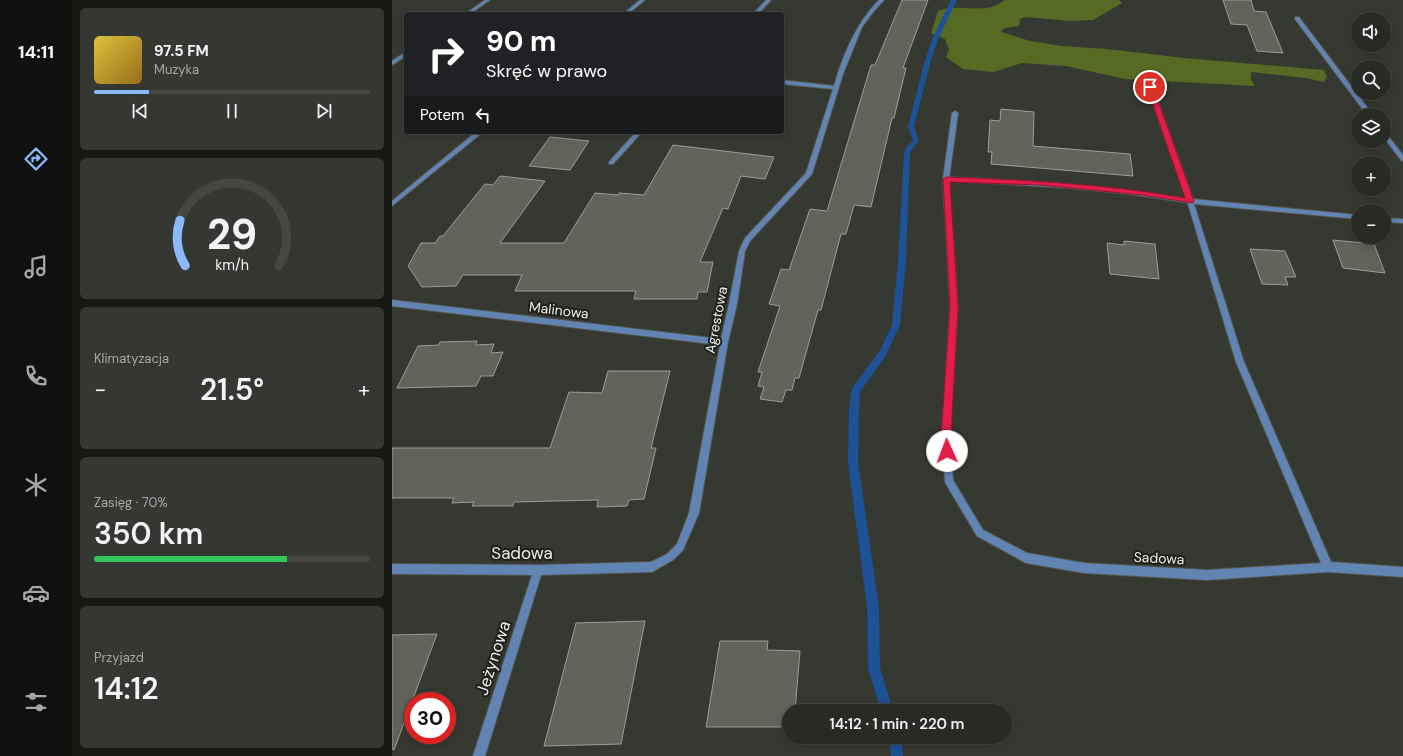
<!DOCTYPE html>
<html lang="pl">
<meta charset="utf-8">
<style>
:root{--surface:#282b25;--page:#343732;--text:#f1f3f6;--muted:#a5a7a7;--line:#444742;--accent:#8abafc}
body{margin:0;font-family:"DM Sans",sans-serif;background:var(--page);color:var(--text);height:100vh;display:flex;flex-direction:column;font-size:15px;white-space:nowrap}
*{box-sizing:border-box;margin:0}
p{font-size:13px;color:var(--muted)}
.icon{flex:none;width:22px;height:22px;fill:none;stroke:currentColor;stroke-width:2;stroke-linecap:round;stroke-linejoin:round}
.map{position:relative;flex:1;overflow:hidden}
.sheet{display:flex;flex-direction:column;gap:8px;padding:8px;background:#161814;width:320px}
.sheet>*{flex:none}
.hud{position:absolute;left:12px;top:12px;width:380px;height:122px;border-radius:4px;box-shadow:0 2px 10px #0003,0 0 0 1px var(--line);background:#202124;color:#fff;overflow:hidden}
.tools{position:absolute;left:959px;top:12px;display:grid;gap:8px}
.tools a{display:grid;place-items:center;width:40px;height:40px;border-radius:50%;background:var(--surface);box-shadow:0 2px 10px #0003,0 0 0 1px var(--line);font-size:20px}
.speed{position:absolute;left:12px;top:692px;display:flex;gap:8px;font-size:20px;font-weight:700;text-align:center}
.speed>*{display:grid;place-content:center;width:52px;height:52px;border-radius:50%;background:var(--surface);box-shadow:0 2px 10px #0003,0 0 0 1px var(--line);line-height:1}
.speed .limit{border:6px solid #d22;background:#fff;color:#111}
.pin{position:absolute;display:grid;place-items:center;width:34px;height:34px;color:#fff;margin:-17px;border:2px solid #fff;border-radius:50%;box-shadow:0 1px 4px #0007}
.me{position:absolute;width:44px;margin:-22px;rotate:358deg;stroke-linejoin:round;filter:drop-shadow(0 0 3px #0008)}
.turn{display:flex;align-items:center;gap:14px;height:84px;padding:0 16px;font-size:18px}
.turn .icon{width:52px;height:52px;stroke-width:2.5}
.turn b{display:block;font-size:28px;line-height:34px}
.then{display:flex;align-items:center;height:38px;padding:0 16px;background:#0003;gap:8px;font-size:15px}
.big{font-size:30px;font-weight:600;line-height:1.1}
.sheet .widget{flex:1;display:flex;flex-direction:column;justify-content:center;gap:6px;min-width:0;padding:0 14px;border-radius:6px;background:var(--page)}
.sheet .dial{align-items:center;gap:0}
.dial svg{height:104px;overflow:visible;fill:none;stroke:var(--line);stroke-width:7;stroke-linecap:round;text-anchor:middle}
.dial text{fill:var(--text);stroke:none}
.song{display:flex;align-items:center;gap:12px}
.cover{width:48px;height:48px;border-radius:6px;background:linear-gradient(135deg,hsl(50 70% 55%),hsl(40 70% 35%))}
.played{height:4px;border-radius:2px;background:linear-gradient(90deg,var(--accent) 20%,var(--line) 20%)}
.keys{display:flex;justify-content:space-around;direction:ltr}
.heat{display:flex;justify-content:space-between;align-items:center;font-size:22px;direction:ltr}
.charge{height:6px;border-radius:3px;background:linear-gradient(90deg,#34c759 70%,var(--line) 0)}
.trip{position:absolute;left:390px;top:704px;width:230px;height:40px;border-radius:20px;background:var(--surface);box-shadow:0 2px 10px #0003,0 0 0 1px var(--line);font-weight:600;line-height:40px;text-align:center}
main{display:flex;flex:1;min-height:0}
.tabs{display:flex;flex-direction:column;width:72px;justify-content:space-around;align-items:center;background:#10110f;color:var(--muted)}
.tabs .icon{width:28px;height:28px}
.tabs .active{color:var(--accent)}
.tabs b{font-size:18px;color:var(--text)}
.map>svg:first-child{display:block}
</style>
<main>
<nav class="tabs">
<b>14:11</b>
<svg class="icon active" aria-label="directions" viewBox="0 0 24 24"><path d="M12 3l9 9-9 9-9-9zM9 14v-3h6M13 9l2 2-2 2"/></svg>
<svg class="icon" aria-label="music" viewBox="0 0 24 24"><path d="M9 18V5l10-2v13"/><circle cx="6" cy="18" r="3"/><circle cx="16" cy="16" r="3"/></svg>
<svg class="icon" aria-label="phone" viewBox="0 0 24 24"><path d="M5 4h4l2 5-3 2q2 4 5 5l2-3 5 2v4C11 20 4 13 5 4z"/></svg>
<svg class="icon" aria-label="climate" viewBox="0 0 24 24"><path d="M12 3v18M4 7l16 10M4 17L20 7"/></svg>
<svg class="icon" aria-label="car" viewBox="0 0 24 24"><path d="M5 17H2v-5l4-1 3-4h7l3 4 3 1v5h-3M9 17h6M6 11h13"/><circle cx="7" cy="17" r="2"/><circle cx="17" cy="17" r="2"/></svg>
<svg class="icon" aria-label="filters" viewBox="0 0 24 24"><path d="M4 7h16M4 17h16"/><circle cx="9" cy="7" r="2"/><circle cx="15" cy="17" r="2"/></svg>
</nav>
<section class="sheet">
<div class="widget">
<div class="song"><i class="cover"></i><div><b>97.5 FM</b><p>Muzyka</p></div></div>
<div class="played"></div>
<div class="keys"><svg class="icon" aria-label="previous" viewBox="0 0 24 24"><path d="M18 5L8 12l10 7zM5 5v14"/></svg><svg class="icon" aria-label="pause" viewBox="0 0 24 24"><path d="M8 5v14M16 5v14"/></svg><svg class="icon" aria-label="next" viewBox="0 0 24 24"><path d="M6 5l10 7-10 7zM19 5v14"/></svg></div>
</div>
<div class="widget dial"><svg viewBox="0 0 100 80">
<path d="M14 69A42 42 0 1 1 86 69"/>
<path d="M14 69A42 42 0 0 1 10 34" stroke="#8abafc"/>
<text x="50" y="56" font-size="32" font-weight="700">29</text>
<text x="50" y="72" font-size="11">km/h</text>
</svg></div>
<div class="widget"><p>Klimatyzacja</p>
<div class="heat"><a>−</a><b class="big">21.5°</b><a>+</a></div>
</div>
<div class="widget"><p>Zasięg · 70%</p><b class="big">350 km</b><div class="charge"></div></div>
<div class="widget"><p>Przyjazd</p><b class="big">14:12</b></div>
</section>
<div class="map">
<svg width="1011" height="756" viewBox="0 0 1011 756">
<rect width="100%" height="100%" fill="#363931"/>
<path fill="#576a23" d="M613 0H727L730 3 701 20 678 21 633 17 628 19 627 26 612 28 609 32 638 41 669 46 715 49 792 58 932 70 935 77 932 82 914 78 859 72V80L863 86 733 79 674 66 630 63 601 72 571 69 554 57 557 49 553 39 539 33 546 11C550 10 554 8 558 8 580 6 593 14 613 0Z"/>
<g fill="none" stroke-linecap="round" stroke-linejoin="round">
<g fill="#1e5195" fill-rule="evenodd">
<path d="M559 0H565L547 37 539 60 522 127 527 140 520 149 518 154 514 261 508 325 493 357 468 392 467 410 466 462 487 607 488 668 501 711H489L476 668 475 607 456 462 457 410 460 388 487 352 500 325 506 261 512 154 514 148 521 140 516 127 533 60 541 37Z"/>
<path d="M497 737H509L511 756H499Z"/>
</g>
</g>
<g fill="#61645b" stroke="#9b9e95">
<path d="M510 0H536L511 68H514L502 118H500L479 207 462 205 454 234H449L429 310H426L407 378H403L400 390H394L390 402 368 399 372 387 366 386 370 372H366L388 306 377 304 389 269 397 270 418 209 435 211 479 65H483Z"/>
<path d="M831 0H859L862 11 874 12 891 53 865 51 855 25 839 24Z"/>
<path d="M609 109 642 112 641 146 738 154 741 176 599 164 600 152H596L598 120 608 121Z"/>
<path d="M158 137 197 141 178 170 137 166Z"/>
<path d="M281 145 382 157 373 179 349 176 336 209 331 208 308 262H321L315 292H306L305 299H242L244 291H123L130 275H71L64 286 30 287 16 266 29 243H43L48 236H51L93 184 101 185 108 176 153 181 108 243H172L203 193 226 195 227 193 252 195Z"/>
<path d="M941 240 982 244 993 273 951 268Z"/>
<path d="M732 241 763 244 767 279 718 274 715 243 732 245Z"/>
<path d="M858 249 893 251 904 277H893L896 285 870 284Z"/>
<path d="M85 341 84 345 102 344 99 353 111 352 101 376H89L84 386 5 388 26 346 47 345 48 342Z"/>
<path d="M216 371H278L259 448H264L252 499 237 500 235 506 205 507 206 500 122 502 121 506H80L82 502 60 503 62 498H0V448H158L177 392 210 393Z"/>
<path d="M253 621 229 744 152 746 184 623Z"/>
<path d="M45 634 2 750 0 749V635Z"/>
<path d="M328 641H376L375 650 408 651 403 711H397V727H314Z"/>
</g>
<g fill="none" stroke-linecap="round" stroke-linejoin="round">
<defs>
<path id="service" d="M554 177C636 180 717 186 798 199L801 201 798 203 737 194 676 188 552 180V178Z"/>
<g id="minor">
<path d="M93 0H98L78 14H73Z"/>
<path d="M374 0H379L366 14H361Z"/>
<path d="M487 0H492L482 11 470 27 451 74 420 174 358 241 353 251 345 304 336 342 307 513 291 550 281 560 260 572 149 575 93 756H81L140 575 0 574V564L146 565 259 562 275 554 285 544 297 513 328 345 0 306V300L329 339 337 304 347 251 353 238 414 173 441 89 390 84V80L442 86C451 55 464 23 487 0Z"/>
<path d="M903 17H907L981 115H975L903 19Z"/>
<path d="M14 52V56L0 65V61Z"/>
<path d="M758 85 761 87 801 199 966 215V219L802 204 852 362 939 562 1011 567V577L936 572 815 580 692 573 634 563 585 536 554 484 553 481 550 436 558 307 551 179 560 113 563 111 566 113 557 179 566 307 558 436 561 480 591 530 635 553 692 563 815 570 929 563 844 362 795 201 755 87Z"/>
<path d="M244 132H250L221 164H217V162Z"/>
<path d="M992 132 994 133 1011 155V161L1009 160 992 138Z"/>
<path d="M992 218 1011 219V223L992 222Z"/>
</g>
<g id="tertiary">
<path d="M248 0H253L236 14H231Z"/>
<path d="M84 132H91L0 206V201Z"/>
</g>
</defs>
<use href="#service" stroke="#53564e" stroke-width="2"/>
<use href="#minor" stroke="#53564e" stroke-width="2"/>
<use href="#tertiary" stroke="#53564e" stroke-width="2"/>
<use href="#service" fill="#6284b3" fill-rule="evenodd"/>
<use href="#minor" fill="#6284b3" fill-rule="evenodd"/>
<use href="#tertiary" fill="#6284b3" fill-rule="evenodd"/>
</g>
<path fill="#e11d48" stroke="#92132f" d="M758 85 761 87 802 201 801 203 750 195 648 185 558 182 566 307 559 436 560 451 559 454 555 455 552 454 549 436 558 307 551 179 554 177C635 180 714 184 793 198L755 87Z"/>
<g text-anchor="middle" stroke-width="4" stroke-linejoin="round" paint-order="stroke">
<g font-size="14" fill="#edeee9" stroke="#1e201c">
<text transform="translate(167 310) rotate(7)" y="5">Malinowa</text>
<text transform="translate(324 320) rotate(-79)" y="5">Agrestowa</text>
<text transform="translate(767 558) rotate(3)" y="5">Sadowa</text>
</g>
<g font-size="17" fill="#edeee9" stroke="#1e201c">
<text x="130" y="559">Sadowa</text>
<text transform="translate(101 658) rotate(-72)" y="6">Jeżynowa</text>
</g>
</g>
</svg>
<div class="tools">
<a><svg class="icon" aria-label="sound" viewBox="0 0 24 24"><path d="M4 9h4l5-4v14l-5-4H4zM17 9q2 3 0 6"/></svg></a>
<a><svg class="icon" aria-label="search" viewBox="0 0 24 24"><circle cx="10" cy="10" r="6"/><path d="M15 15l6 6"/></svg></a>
<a><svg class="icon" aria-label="layers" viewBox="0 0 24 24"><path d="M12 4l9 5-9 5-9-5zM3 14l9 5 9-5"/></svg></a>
<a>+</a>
<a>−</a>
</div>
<div class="speed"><div class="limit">30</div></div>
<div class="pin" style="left:758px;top:87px;background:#d93025"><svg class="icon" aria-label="arrive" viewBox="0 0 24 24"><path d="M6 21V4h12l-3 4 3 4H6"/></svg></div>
<svg class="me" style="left:555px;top:451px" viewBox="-20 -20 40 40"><circle r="19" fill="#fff"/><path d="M0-13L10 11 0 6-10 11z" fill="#e11d48"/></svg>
<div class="trip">14:12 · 1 min · 220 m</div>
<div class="hud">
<div class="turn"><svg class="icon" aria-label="right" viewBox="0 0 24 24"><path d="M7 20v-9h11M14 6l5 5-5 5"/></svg><div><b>90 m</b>Skręć w prawo</div></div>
<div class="then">Potem<svg class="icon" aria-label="left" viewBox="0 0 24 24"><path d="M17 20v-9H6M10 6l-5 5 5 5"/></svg></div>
</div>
</div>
</main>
